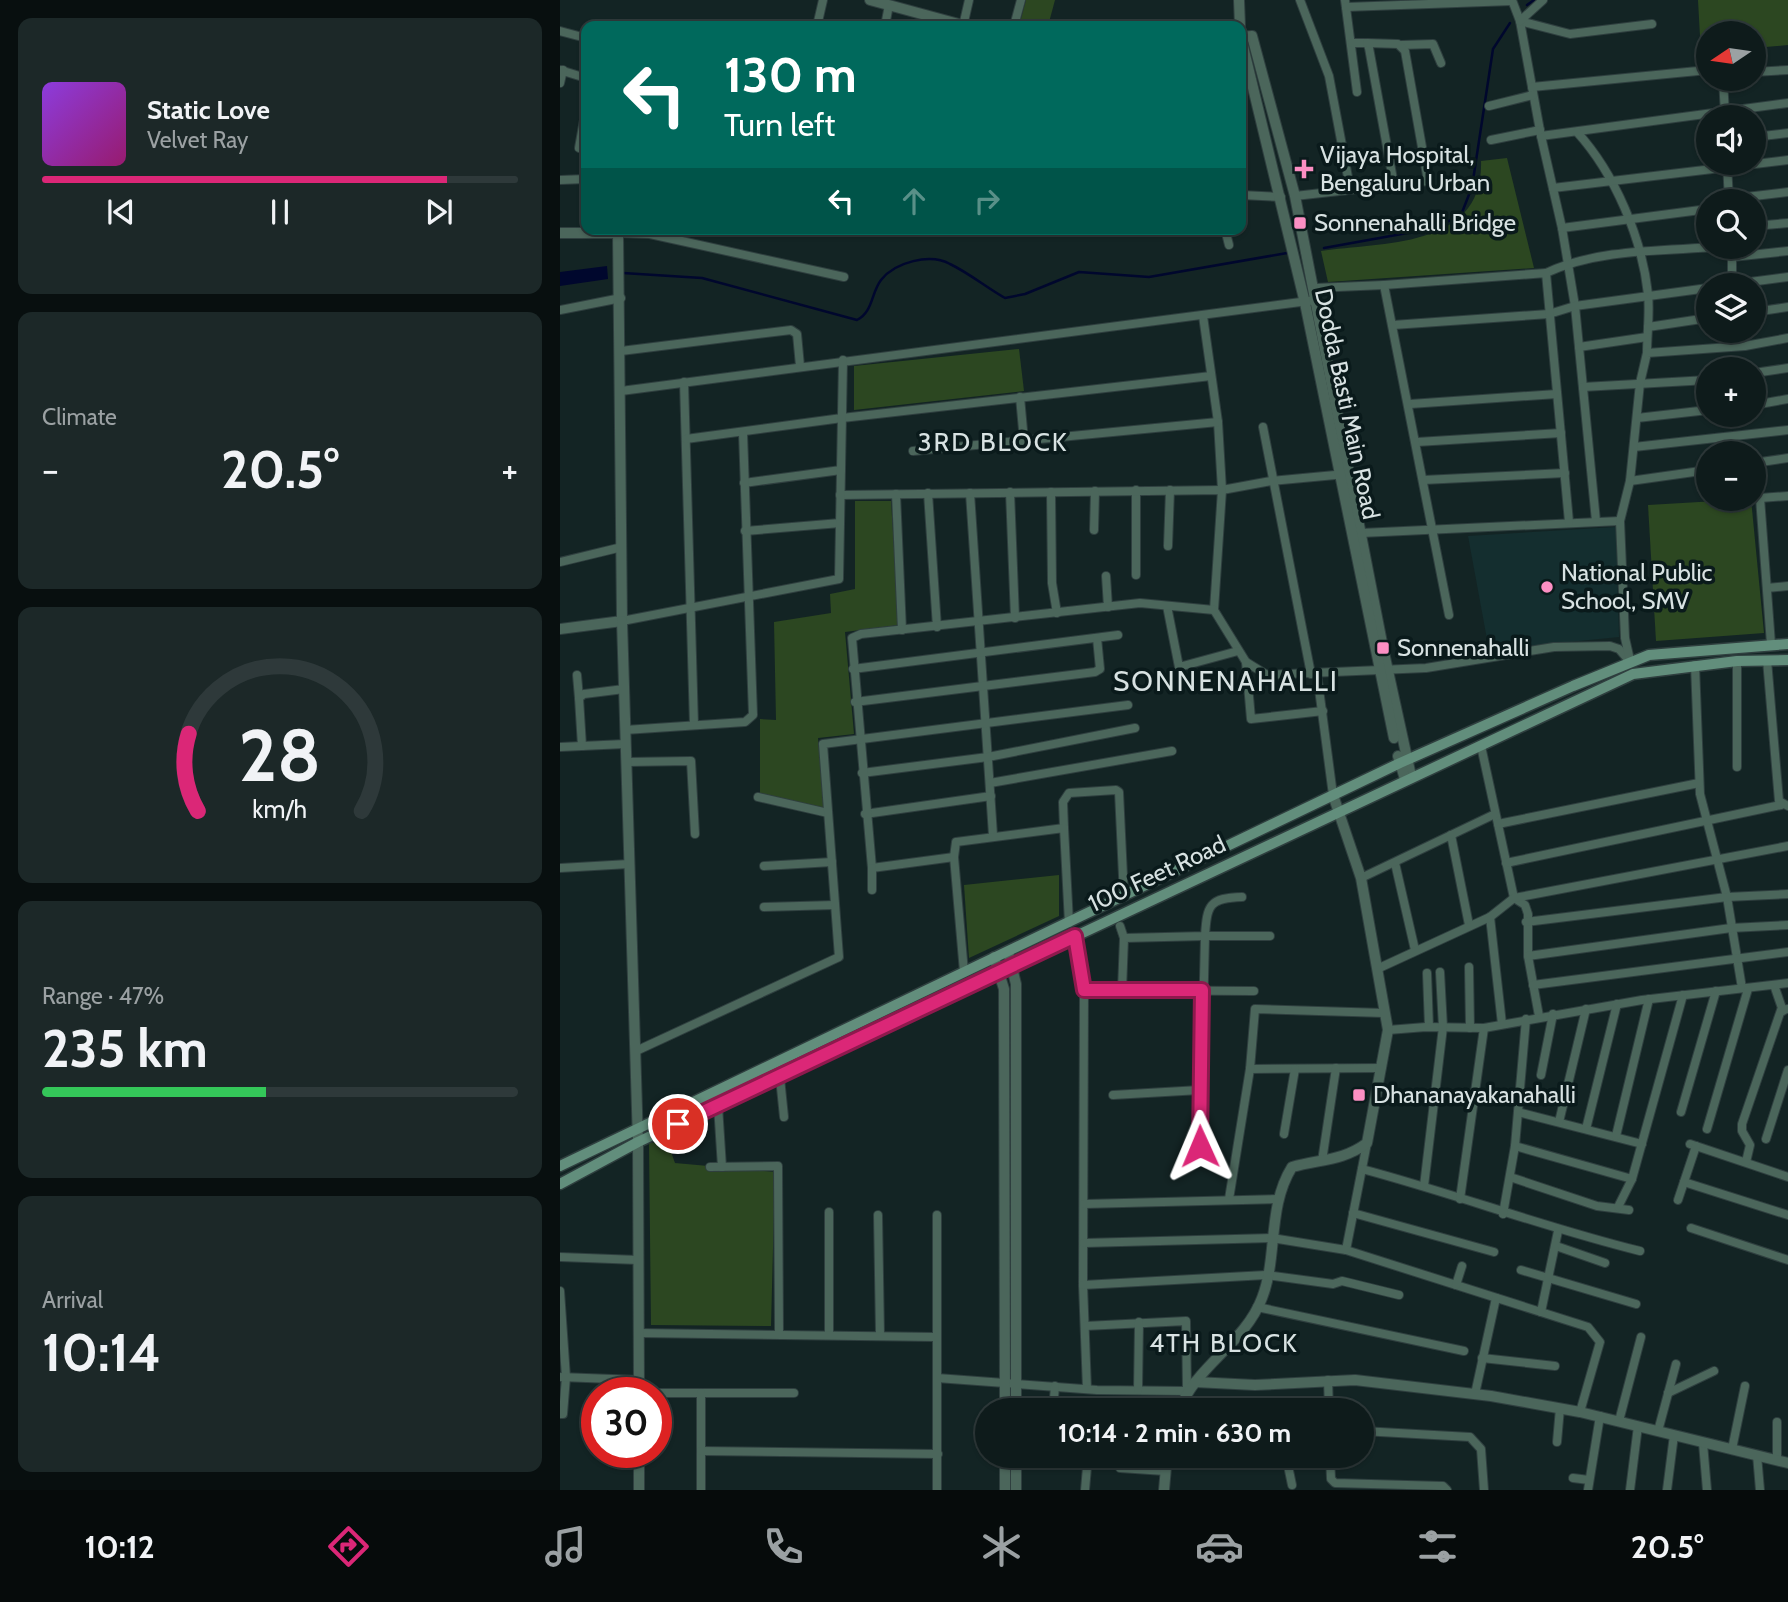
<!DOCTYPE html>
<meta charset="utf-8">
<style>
:root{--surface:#0e1b1b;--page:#1c2828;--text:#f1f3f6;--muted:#9ba1a3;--line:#2e393a;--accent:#db2777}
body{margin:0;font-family:Cabin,sans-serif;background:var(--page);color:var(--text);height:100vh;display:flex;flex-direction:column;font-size:26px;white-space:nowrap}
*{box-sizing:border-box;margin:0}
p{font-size:23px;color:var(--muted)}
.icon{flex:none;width:38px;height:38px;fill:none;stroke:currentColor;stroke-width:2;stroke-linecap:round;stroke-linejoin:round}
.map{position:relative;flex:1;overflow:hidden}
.drawer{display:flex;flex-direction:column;gap:18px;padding:18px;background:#080f0f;width:560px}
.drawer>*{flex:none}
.hud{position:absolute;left:21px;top:21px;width:665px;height:214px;border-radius:14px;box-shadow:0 2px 5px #0004,0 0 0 2px var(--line);background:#00695c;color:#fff;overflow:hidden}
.needle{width:46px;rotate:257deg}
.controls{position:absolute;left:1136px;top:21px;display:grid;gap:14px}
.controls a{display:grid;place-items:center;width:70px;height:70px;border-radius:50%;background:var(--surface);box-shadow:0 2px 5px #0004,0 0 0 2px var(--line);font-size:35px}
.speed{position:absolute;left:21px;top:1377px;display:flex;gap:14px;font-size:35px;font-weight:700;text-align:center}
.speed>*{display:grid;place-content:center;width:91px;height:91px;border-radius:50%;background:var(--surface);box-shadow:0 2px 5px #0004,0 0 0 2px var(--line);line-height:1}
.speed .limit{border:10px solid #d22;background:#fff;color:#111}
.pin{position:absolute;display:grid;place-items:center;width:60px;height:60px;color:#fff;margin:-30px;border:4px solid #fff;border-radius:50%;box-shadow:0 2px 7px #0007}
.me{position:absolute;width:77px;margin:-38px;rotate:359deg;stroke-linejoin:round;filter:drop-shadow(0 0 5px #0008)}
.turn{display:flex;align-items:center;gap:24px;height:147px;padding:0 28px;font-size:32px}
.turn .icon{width:91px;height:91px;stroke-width:2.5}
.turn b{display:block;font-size:49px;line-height:60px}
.lanes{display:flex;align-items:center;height:66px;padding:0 28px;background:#0003;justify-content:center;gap:35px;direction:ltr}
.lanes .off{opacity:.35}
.big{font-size:52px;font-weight:700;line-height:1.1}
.drawer .widget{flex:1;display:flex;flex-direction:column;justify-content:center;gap:10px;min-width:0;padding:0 24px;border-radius:14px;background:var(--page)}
.drawer .dial{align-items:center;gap:0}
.dial svg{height:182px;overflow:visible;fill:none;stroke:var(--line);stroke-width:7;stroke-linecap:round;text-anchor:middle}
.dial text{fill:var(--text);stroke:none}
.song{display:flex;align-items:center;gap:21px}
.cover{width:84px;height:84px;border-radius:10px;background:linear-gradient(135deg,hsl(270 70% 55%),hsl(320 70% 35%))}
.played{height:7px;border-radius:4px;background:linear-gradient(90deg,var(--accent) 85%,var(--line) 85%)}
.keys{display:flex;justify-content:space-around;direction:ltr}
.heat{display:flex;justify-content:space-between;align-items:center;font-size:38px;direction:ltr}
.charge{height:10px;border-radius:5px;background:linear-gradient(90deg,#34c759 47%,var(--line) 0)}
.trip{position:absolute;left:415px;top:1398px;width:399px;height:70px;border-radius:35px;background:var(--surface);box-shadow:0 2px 5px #0004,0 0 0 2px var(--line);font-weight:700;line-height:70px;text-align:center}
.dock{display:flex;height:112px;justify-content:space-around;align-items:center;background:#060b0b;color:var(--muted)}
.dock .icon{width:49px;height:49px}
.dock .active{color:var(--accent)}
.dock b{font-size:32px;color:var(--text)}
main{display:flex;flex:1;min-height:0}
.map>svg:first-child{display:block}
</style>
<main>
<section class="drawer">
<div class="widget">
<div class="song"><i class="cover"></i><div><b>Static Love</b><p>Velvet Ray</p></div></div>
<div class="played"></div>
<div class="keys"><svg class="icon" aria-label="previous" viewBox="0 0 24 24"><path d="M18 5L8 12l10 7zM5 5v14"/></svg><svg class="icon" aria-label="pause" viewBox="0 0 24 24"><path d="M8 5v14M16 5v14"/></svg><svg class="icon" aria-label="next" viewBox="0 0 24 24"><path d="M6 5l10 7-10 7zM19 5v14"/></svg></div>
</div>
<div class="widget"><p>Climate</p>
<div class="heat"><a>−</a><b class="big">20.5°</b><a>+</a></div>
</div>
<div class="widget dial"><svg viewBox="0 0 100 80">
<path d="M14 69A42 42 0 1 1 86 69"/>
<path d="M14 69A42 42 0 0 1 10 35" stroke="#db2777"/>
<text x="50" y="56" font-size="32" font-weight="700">28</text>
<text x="50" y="72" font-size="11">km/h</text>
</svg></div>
<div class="widget"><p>Range · 47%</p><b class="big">235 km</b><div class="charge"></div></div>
<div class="widget"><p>Arrival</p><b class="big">10:14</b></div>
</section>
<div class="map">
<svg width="1228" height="1490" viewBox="0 0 1228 1490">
<rect width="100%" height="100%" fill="#132424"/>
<path fill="#142e2f" d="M1056 527 1059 637 929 650 908 536Z"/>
<g fill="#2c4721">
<path d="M466 0H495L488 26H459Z"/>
<path d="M1138 0H1228V45L1194 48V33H1148V53L1141 54Z"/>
<path d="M947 158 974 268 768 282 761 251C822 242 924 249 921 161Z"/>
<path d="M459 349 464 391 294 410V366Z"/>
<path d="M1191 499 1204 633 1096 641 1088 505Z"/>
<path d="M295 501H331L339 625 285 632 294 734 258 738 265 809 200 794V719L216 720 214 622 271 613 270 594 295 589Z"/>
<path d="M499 875V916L409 958 404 885Z"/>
<path d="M107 1141 115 1163 215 1172 211 1326 91 1325 89 1143Z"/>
</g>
<path fill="#00072d" d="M47 266 48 279 0 286V272Z"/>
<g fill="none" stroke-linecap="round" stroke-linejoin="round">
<g stroke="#00072d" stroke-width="2.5">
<path d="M967 5 974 0"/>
<path d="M764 248 875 228 901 215 912 187 933 49 950 23"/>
<path d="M63 273 142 278 297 320C313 312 311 293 321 280 335 262 370 253 390 264 409 273 427 288 445 298L465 294 519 272 589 277 727 253"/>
</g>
<defs>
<g id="minor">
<path d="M740 0 769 76 790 188"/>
<path d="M785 0 797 92"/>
<path d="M952 0 960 21 981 136 1228 103"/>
<path d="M786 7 952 1"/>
<path d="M960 21 1010 34 1092 24"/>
<path d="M960 21 983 0"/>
<path d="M257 26 263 0"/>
<path d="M325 26 329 5"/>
<path d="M403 26 409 0"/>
<path d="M454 26 461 0"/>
<path d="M0 31 26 38"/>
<path d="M792 43H807L809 48 834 185"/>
<path d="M841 45 873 44 881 63"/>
<path d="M0 70 26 78"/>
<path d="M1194 72 1228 70"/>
<path d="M1163 79 1165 114"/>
<path d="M0 83 3 70"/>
<path d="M972 87 1148 70"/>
<path d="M929 106 973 95"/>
<path d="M1017 132C1055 174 1082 238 1088 294 1090 313 1087 334 1087 353"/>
<path d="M981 136 1002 228 1015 306 1036 521"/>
<path d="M1194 137 1228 133"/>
<path d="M931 140 980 130"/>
<path d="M19 148 26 109"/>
<path d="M1167 163 1169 201"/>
<path d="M0 180 26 179"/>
<path d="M993 188 1228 160"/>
<path d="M681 195 721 197"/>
<path d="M735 196 868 181 845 51 838 44 807 43"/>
<path d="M1169 199 1228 192"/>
<path d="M1194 226 1228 223"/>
<path d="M1002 228 1148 209"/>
<path d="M58 229V233L90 234 284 277"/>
<path d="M500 229H537"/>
<path d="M665 229 669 245"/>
<path d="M1172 247V285"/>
<path d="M1172 257 1228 251"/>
<path d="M986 273C1037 249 1101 251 1156 247"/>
<path d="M1167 285 1228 277"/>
<path d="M755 288 824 285"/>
<path d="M0 310 61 298"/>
<path d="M1194 312 1228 307"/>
<path d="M643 316 658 422 662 490 711 481 786 474"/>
<path d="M833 325 989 314 1015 306 1148 288"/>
<path d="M1088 327 1148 318"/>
<path d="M1019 347 1087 337"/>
<path d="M61 351 231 330 237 334 240 366"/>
<path d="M1194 373 1228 368"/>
<path d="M124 382 134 725"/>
<path d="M1023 387 1148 380"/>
<path d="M61 391 756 300"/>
<path d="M460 397 464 441"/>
<path d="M850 404 997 394"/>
<path d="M1194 405 1228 399"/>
<path d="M1077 418 1148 410"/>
<path d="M703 427 751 674"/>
<path d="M126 439 282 418 651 376"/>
<path d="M857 442 1001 433"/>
<path d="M1074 447 1228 430"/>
<path d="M353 451 658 422"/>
<path d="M1194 463 1228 458"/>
<path d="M863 480 1005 473"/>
<path d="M1070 481 1148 470"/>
<path d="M184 483 281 470"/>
<path d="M576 490V575"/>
<path d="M450 492 455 618"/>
<path d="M491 492 492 583 497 613"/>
<path d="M368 493 377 627"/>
<path d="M410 493 433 835"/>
<path d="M336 494 342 630"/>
<path d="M280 495 662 490 654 610 686 662 707 675 866 668 994 647 1050 646 1059 649 1070 662"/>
<path d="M534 530 535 491"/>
<path d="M185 531 280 523"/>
<path d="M801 533 1060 521"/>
<path d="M608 546 610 490"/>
<path d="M0 562 62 547"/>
<path d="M546 576 548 607"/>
<path d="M1207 588 1228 586"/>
<path d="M607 606 619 667 678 651"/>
<path d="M889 615 824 285 986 273 1009 522"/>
<path d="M62 621 279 579 283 360"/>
<path d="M1211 644 1200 498 1228 496"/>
<path d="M1070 660 1065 638 1060 521 1070 481 1080 383 1087 353 1185 346 1228 338"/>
<path d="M1207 660 1219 801 1228 806"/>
<path d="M686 662 691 719 763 711"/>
<path d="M1135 665 1140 794 1167 897 1182 988"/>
<path d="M293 669 558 635"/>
<path d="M757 674 773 795"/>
<path d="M17 675 19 698"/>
<path d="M295 702 535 672 540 669 537 638"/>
<path d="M65 730 185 722 193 715 183 433"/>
<path d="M22 746 19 698 24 694 64 689"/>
<path d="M921 746 954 898 965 905 968 914V956L979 1016"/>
<path d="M0 747 65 744"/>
<path d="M66 762 131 761 135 834"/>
<path d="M1177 767V661"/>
<path d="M302 773 428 757 575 728"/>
<path d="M430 783 612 751"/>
<path d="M198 797 268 813"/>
<path d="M305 814 431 796"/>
<path d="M938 824 1139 783"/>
<path d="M504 828 503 802 509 793 556 790 559 792 564 897"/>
<path d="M891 835 909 925"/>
<path d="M394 857 312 868 292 638 301 634 580 603 654 610"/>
<path d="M835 863 855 950"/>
<path d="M946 863 1221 805"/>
<path d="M204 866 272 862"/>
<path d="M0 868 69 864"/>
<path d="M312 868V890"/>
<path d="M801 878 935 814"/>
<path d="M204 907 275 905"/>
<path d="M930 917 942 1024"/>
<path d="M966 922 1167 897 1228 894"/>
<path d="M560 926 564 938"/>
<path d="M515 936 524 990 523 1285 527 1389"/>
<path d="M968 956 1171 928 1228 925"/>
<path d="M909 967 910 1028"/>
<path d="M817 969 930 917 954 898 1228 846"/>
<path d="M404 972 394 857 396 842 504 828 509 923"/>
<path d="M867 973 869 1027"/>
<path d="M973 985 1228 952"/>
<path d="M1214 985 1223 1011"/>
<path d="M524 990 694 991"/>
<path d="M562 990 564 938 645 936C647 905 649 898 682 897"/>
<path d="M828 1030 866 1027 924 1028 1082 1000 1228 983"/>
<path d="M76 1051 279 957 263 744 568 705"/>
<path d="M690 1069 821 1068"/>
<path d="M981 1075 993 1014"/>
<path d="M220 1078 224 1117"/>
<path d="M553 1095 640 1090"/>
<path d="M158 1106 162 1167"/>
<path d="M958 1112 1082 1144"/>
<path d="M1121 1112 1156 991"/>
<path d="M999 1122 1026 1009"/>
<path d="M1026 1129 1057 1004"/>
<path d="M1147 1129 1188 989"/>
<path d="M724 1134 735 1069"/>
<path d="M1056 1136 1089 999"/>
<path d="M1206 1139 1228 1070"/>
<path d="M807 1143 786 1250 1028 1327 1040 1342 1020 1412"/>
<path d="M1130 1144 1228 1177"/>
<path d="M640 1146 645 936H710"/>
<path d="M955 1146 1072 1179"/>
<path d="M762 1161 776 1068"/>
<path d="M1186 1162 1190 1145 1182 1131V1124L1221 1010 1228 1009"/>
<path d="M150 1167 218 1166 219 1333"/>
<path d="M802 1169C896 1194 986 1228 1080 1251"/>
<path d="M950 1177 1037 1206 1069 1210"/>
<path d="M1124 1182 1228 1215"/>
<path d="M864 1186 883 1027 880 972"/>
<path d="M669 1199 690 1069 695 1009 824 1013"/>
<path d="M900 1199 924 1028"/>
<path d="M1118 1200 1136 1146"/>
<path d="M524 1204 719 1199"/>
<path d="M1058 1207 1072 1179 1123 995"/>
<path d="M269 1212V1334"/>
<path d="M793 1213 934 1252"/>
<path d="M943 1214 955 1146 966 1019"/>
<path d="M318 1215 320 1335"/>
<path d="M1131 1228 1228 1260"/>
<path d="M524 1243 712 1238 786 1250"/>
<path d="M996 1246 1045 1263"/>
<path d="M0 1257 78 1260"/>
<path d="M961 1270 1076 1304"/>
<path d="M523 1285 706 1275 773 1284 782 1281 839 1295"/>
<path d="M896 1285 902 1266"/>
<path d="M0 1291 6 1377 3 1414H0"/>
<path d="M697 1307 904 1351"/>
<path d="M981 1312 998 1231"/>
<path d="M78 1333 376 1337"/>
<path d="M922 1358 995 1366"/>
<path d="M0 1377 79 1380"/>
<path d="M377 1378 537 1390 627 1391 626 1321 525 1326"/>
<path d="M768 1380 769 1410"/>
<path d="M578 1390 579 1322"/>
<path d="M79 1393H234"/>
<path d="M141 1393V1490"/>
<path d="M1108 1393 1154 1371"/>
<path d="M915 1394 936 1298"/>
<path d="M493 1410 495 1386"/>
<path d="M1059 1421 1081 1337"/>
<path d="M802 1431 910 1437 921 1449 924 1490"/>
<path d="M1098 1431 1116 1364"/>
<path d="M997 1442 1000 1408"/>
<path d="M1143 1443 1147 1490"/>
<path d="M1172 1449 1185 1386"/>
<path d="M141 1451 378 1454"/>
<path d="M1197 1455 1200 1490"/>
<path d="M726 1456 732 1485"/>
<path d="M770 1456 771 1479 775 1483 883 1486 887 1490"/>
<path d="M489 1459 490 1456"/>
<path d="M606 1459H698"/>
<path d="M1217 1460V1422"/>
<path d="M560 1468 605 1471"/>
<path d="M1013 1478 1029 1480"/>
<path d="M377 1490V1215"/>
<path d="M525 1490 528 1456"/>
<path d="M1028 1490 1040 1416"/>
<path d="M1070 1490 1078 1426"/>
<path d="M1107 1490 1114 1435"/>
</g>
<g id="tertiary">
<path d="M310 0 406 26"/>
<path d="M679 0 680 26"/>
<path d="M681 37 692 36 735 196 823 648 851 776"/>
<path d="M681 38 745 303 834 738"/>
<path d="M0 233H58L62 621 0 629"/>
<path d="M62 621 78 1142 79 1393"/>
<path d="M838 756 845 779"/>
<path d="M448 952 456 984V1410"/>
<path d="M434 957 444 989 445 1410"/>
<path d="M635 1382 695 1385 795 1380 931 1396 1020 1412 1228 1463"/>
<path d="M619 1410C636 1366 685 1343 702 1298 718 1257 707 1207 732 1167 760 1159 783 1161 807 1143L828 1030 801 878 773 795"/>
<path d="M79 1452V1490"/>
<path d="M445 1456V1490"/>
<path d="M456 1456V1490"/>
<path d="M604 1490 607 1456"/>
</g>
<g id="secondary">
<path d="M0 1166 840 763 1013 686 1089 655 1228 644"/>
<path d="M0 1184 78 1142 1073 674 1177 661 1228 660"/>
</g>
</defs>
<use href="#minor" stroke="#2f3f3f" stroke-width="10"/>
<use href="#tertiary" stroke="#2f3f3f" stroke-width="12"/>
<use href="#secondary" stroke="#2f3f3f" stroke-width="13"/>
<use href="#minor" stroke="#4b665b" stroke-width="8"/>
<use href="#tertiary" stroke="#4b665b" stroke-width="10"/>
<use href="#secondary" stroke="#628e7c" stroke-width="10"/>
</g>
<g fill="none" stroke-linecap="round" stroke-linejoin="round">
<defs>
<path id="route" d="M118 1124 515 936 524 990H642L640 1146"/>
</defs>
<use href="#route" stroke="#8e194d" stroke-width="18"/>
<use href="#route" stroke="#db2777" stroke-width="12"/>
</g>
<g fill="#fc8fc3" stroke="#0a1a1b" stroke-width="2.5">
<path d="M740.5 158.5h7v7h7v7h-7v7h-7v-7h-7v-7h7z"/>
<rect x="733" y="216" width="14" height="14" rx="3.5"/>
<circle cx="987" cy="587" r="7"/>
<rect x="816" y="641" width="14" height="14" rx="3.5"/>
<rect x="792" y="1088" width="14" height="14" rx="3.5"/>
</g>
<g text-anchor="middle" stroke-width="7" stroke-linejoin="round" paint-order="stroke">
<g font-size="24" fill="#d8e2e2" stroke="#0a1a1b" text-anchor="start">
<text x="760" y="163">Vijaya Hospital,<tspan x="760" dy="28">Bengaluru Urban</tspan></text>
<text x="754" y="231">Sonnenahalli Bridge</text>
<text x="1001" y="581">National Public<tspan x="1001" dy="28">School, SMV</tspan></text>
<text x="837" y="656">Sonnenahalli</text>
<text x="813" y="1103">Dhananayakanahalli</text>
</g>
<g font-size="24" fill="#d8e2e2" stroke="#0a1a1b">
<text transform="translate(787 404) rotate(78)" y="8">Dodda Basti Main Road</text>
<text transform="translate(597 874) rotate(-25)" y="8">100 Feet Road</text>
</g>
<g font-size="26" letter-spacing="2" fill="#d8e2e2" stroke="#0a1a1b">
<text x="433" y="451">3RD BLOCK</text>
<text x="664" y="1352">4TH BLOCK</text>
</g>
<g font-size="28" letter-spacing="2" fill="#d8e2e2" stroke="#0a1a1b">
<text x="666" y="691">SONNENAHALLI</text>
</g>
</g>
</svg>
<div class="controls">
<a><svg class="needle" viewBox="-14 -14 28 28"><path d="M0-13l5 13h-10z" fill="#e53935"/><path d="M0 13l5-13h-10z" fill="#9ba1a3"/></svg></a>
<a><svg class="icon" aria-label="sound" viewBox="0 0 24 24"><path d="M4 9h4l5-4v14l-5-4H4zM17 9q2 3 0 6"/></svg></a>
<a><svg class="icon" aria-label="search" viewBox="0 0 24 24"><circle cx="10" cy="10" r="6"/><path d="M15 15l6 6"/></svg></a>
<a><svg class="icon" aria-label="layers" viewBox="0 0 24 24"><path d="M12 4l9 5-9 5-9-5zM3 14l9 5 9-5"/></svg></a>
<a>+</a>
<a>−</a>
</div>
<div class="speed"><div class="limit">30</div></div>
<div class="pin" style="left:118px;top:1124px;background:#d93025"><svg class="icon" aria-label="arrive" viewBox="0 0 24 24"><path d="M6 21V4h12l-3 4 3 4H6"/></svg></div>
<svg class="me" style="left:640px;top:1146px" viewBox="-20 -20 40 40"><path d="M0-17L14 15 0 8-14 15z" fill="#db2777" stroke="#fff" stroke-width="4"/></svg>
<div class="trip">10:14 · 2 min · 630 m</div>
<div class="hud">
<div class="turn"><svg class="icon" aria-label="left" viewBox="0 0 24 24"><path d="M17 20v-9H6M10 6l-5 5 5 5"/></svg><div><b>130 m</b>Turn left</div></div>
<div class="lanes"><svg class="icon" aria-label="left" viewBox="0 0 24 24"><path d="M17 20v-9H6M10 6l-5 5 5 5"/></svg><svg class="icon off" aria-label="ahead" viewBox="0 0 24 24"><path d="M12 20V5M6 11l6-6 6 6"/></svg><svg class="icon off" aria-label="right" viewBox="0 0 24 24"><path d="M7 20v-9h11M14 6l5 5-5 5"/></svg></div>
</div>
</div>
</main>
<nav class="dock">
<b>10:12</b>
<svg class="icon active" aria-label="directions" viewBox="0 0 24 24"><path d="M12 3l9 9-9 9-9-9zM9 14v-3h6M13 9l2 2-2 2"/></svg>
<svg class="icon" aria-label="music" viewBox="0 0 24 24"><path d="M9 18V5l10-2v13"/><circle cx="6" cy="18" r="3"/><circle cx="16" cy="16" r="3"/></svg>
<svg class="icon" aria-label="phone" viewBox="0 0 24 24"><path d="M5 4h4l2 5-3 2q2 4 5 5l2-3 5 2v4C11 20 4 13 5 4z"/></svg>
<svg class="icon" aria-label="climate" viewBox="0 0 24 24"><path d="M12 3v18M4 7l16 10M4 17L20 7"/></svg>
<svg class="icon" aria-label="car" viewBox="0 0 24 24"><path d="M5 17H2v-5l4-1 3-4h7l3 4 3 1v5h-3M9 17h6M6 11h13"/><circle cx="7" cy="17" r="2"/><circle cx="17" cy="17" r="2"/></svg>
<svg class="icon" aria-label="filters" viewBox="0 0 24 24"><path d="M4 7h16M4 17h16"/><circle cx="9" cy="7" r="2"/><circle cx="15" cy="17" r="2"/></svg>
<b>20.5°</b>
</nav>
